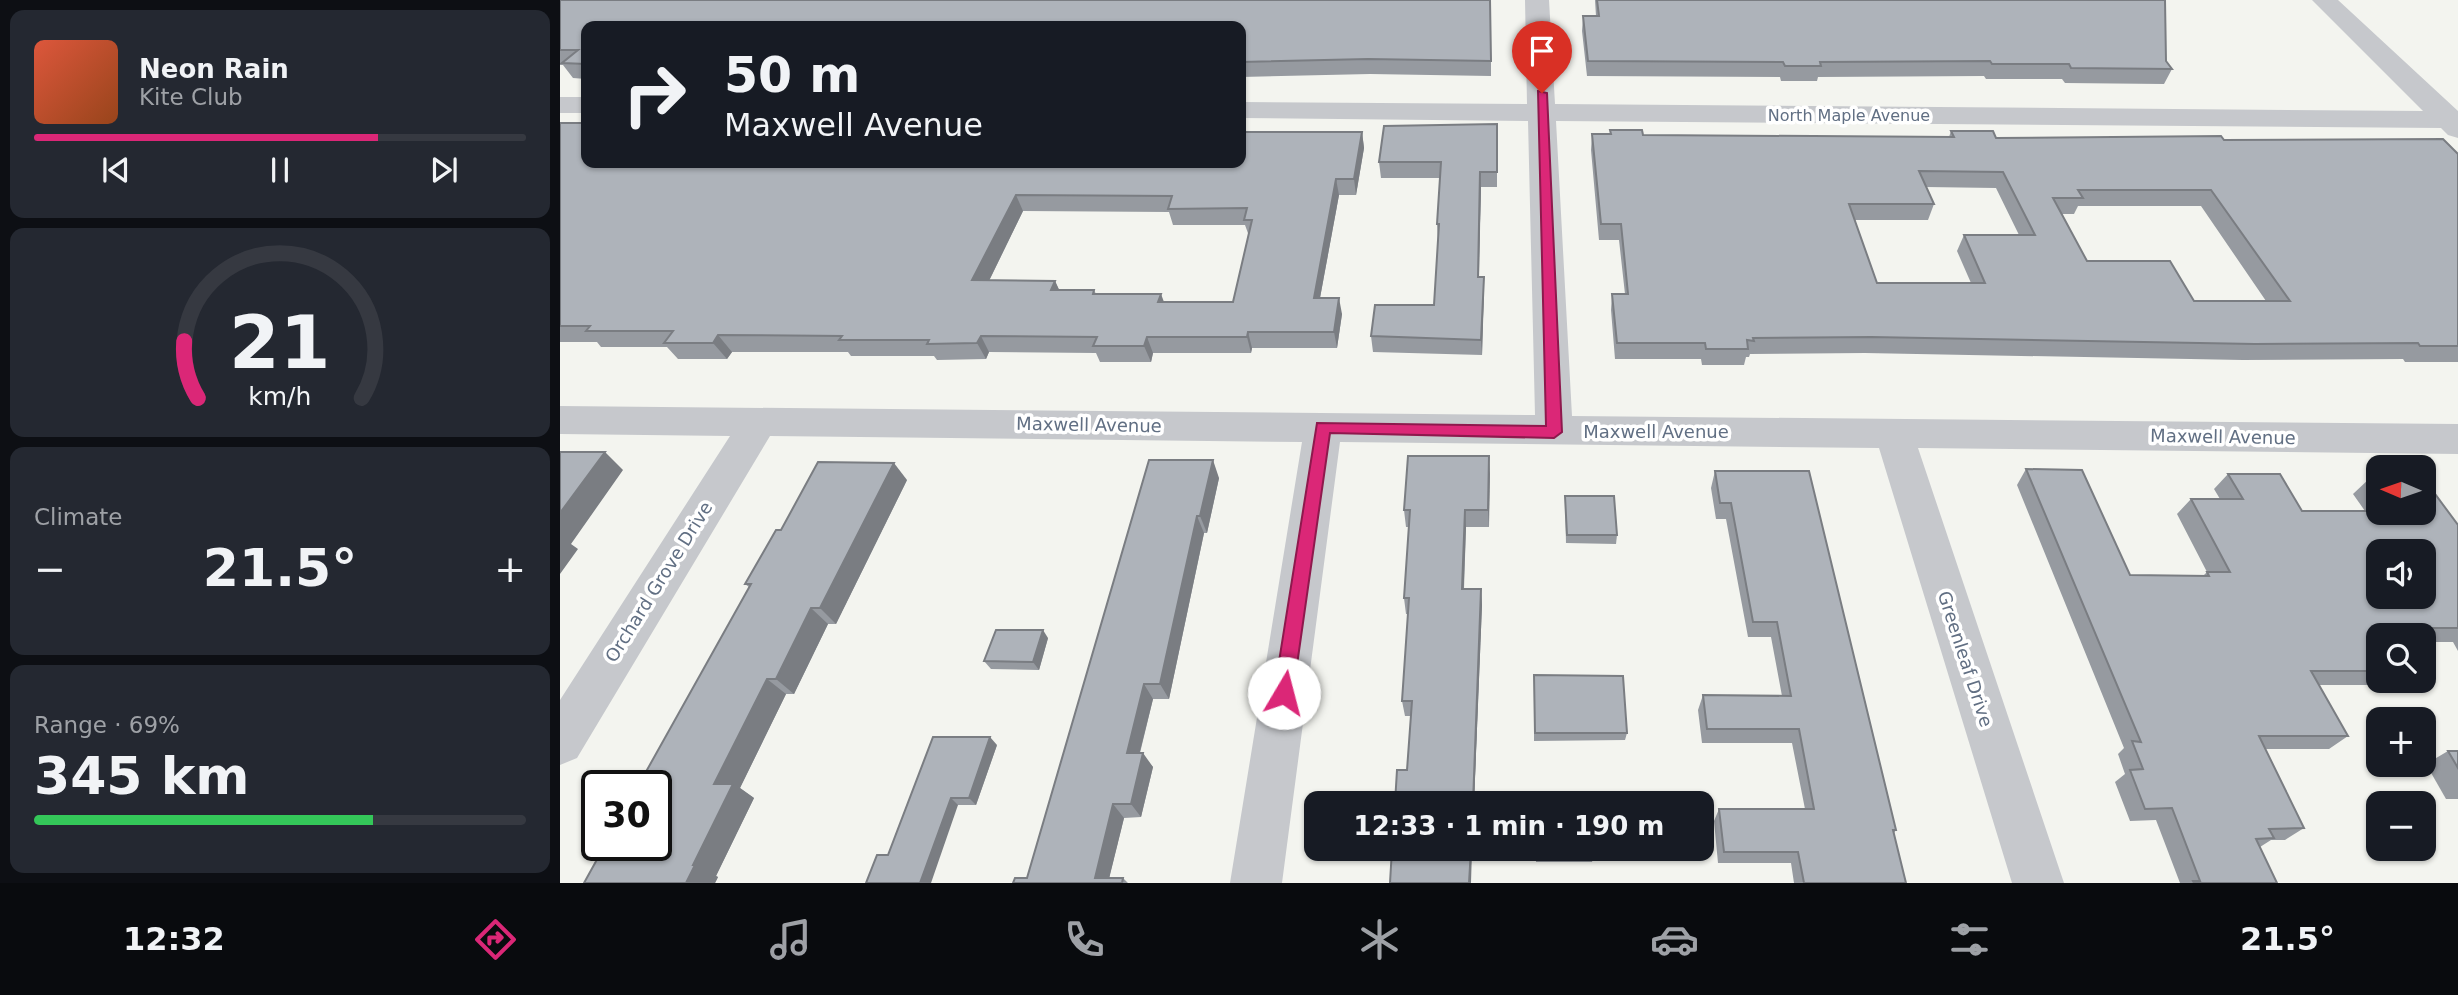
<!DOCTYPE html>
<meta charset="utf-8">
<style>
:root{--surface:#171b24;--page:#242831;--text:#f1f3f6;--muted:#9ea1a6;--line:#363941;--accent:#db2777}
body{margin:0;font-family:"DejaVu Sans",sans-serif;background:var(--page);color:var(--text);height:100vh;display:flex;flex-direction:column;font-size:26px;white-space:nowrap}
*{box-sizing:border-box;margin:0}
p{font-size:23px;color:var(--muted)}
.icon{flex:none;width:38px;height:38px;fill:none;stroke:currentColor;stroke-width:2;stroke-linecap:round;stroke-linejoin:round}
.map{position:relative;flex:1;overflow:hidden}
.drawer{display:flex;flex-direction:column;gap:10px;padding:10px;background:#0d0f14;width:560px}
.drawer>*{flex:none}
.banner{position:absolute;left:21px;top:21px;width:665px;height:147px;border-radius:14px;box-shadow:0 2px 5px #0004;background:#171b24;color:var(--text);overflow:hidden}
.needle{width:46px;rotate:272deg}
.tools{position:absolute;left:1806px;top:455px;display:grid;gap:14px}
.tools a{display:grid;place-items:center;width:70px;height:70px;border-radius:14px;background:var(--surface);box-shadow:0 2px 5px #0004;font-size:35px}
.speed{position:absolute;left:21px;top:770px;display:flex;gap:14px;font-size:35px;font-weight:700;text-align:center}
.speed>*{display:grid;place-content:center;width:91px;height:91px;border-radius:50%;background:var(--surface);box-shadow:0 2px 5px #0004;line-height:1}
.speed .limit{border:4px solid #111;border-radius:10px;background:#fff;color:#111}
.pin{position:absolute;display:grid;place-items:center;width:60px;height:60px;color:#fff;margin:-72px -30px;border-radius:50% 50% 50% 0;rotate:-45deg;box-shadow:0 0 7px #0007}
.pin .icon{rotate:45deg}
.me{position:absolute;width:77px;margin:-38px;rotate:8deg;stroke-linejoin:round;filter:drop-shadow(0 0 5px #0008)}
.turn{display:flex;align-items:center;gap:24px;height:147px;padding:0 28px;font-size:32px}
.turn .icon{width:91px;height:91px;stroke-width:2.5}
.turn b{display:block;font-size:49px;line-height:60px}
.big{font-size:52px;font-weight:600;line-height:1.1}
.drawer .tile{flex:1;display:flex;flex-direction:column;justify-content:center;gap:10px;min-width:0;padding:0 24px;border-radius:14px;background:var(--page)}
.drawer .dial{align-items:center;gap:0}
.dial svg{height:182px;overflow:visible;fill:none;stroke:var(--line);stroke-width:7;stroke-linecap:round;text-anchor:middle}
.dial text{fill:var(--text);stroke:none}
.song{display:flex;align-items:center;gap:21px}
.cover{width:84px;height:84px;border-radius:10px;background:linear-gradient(135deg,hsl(10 70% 55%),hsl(20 70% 35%))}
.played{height:7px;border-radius:4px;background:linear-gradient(90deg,var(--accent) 70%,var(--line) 70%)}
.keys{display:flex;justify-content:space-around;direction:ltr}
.heat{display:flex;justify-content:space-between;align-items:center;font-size:38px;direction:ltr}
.charge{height:10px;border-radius:5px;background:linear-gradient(90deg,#34c759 69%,var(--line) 0)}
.trip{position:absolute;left:744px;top:791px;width:410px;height:70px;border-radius:14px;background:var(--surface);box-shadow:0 2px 5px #0004;font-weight:600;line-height:70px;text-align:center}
.dock{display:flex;height:112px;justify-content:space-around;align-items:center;background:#090b0e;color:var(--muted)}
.dock .icon{width:49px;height:49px}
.dock .current{color:var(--accent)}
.dock b{font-size:32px;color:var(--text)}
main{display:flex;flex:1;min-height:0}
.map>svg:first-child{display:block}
</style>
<main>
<section class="drawer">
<div class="tile">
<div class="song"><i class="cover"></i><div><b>Neon Rain</b><p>Kite Club</p></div></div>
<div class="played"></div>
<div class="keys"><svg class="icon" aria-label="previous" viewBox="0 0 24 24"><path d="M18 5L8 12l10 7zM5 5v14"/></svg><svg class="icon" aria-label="pause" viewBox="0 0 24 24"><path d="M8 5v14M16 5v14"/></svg><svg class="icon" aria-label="next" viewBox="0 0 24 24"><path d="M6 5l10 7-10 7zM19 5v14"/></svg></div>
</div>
<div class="tile dial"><svg viewBox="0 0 100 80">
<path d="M14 69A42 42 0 1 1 86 69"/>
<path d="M14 69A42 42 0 0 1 8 44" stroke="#db2777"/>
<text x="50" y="56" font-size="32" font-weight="700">21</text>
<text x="50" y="72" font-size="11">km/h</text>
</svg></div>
<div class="tile"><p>Climate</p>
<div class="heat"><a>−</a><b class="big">21.5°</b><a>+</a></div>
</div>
<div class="tile"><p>Range · 69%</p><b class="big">345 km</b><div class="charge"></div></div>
</section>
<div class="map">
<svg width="1898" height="883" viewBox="0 0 1898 883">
<rect width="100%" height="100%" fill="#f3f4ef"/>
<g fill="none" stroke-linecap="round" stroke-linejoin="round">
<g fill="#c6c8cc" fill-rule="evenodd">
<path d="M965 0H989L995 104 1863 111 1752 0H1778L1898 111V138L1888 135 1881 128 996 121 1012 416 1898 424V454L1358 448 1504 883H1452L1319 448 780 442 722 883H670L742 442 210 436 17 758 0 765V700L170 436 0 434V406L975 415 968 121 681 118V102L967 104Z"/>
<rect x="0" y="97" width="26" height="16"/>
</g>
</g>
<g fill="#969aa0" fill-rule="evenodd">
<path d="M0 0H931V76L810 74 681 77V26H26V79L13 78 3 65H0Z"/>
<path d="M1035 0H1605L1606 61 1612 69 1604 84 1505 83 1502 79H1426L1424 76 1258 77 1257 81H1221L1220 77 1027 76 1022 31 1023 16H1036Z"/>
<path d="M0 123 26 163 802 132 804 148 796 195H779L760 298 782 314 777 348H692L691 353H593L591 362H540L536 353 429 352 426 359 377 360 374 356H291L288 352H172L167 359H118L107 347H41L37 342H0ZM463 211 609 212 613 225H685L689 236 673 302H604L536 294 534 290H499L495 281H429Z"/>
<path d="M937 124V187H921L919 277H924L922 355 813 352 811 336 874 305 878 240 877 224 880 178H821L819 162Z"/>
<path d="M1050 130 1083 135 1389 137 1391 131 1436 138 1664 140 1898 154V362H1845L1843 359 1683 360 1305 353 1190 354 1189 357H1186L1184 365H1142L1141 359H1055L1051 310 1052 294H1065L1059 240H1039L1031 150 1032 134H1050ZM1366 187 1436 188 1459 235H1404L1397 251 1411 283H1317L1295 220H1368L1374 204ZM1518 206H1641L1706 301H1634L1527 261 1502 214H1514Z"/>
<path d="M929 456V527H906L904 589H921L922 605 914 803H835L847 770 851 716H845L842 701 848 614H846L844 598 849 527H846L844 510Z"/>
<path d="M589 460 659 478 647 533H644L609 699H593L580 753 593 767 581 817 564 818 549 878H563L568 883H453L467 878Z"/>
<path d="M1466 469 1570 575 1643 576 1647 572 1617 514 1631 499H1660L1654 489 1668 474 1742 511H1805L1793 494 1810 478H1818V513L1898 525V651L1893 642H1864V635H1818V681H1852L1845 685H1759L1788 736 1769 749H1705L1744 828 1725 840H1711L1700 847 1717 883H1620L1596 820 1570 821 1555 782 1565 774 1558 754 1564 748 1457 485Z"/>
<path d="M1155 471 1336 830 1334 833 1346 883H1234L1231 863H1158L1154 821 1159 809H1245L1232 743H1142L1138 710 1143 695 1222 696 1211 637H1188L1166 519H1156L1151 488Z"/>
<path d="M347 480 276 624H268L234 694H226L180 788 194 798 156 876 158 877 155 883 189 587 185 584 221 530Z"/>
<path d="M1005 496 1057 535 1056 544 1006 543Z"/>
<path d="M488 638 479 670 431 669 424 661Z"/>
<path d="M974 683 1067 733 1065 740 974 741Z"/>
<path d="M437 745 416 805H398L328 855Z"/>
<path d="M1888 751H1898V799H1886L1866 764Z"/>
<path d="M976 849 1034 856 1032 862H976Z"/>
</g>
<g fill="#7a7d82">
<path d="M802 132 804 148 796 195 794 179Z"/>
<path d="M920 172 921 187 918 293V277Z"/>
<path d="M776 179 779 195 757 314 754 298Z"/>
<path d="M456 195 463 211 421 297 412 280Z"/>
<path d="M924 277V293L922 355 921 340Z"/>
<path d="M495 281 503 298 491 290Z"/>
<path d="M601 294 607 310 598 302Z"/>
<path d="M779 298 782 314 777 348 774 332Z"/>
<path d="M688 332 692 348 691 353 687 337Z"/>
<path d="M158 335 172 352 167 359 153 343Z"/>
<path d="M421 336 429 352 426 359 417 343Z"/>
<path d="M587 337 593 353 591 362 584 346Z"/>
<path d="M45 452 63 470 11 544 18 549 0 574V513Z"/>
<path d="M929 456 930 474 929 527 928 510Z"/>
<path d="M653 460 659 478 647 533 640 516Z"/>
<path d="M334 463 347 480 276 624 260 608Z"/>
<path d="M905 510 906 527 903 605 902 589Z"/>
<path d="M637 516 644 533 609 699 600 684Z"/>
<path d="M921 589 922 605 914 803H913Z"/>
<path d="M251 608 268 624 234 694 216 679Z"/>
<path d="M483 630 488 638 479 670 473 662Z"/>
<path d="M207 679 226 694 180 788 194 798 156 876 158 877 155 883H126L133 865 154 784Z"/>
<path d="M584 684 593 699 576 767 567 753Z"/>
<path d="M430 737 437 745 416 805 409 798Z"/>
<path d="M583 753 593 767 581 817 571 804Z"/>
<path d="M391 798 398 805 371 883H360Z"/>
<path d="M553 804 564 818 548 883 535 878Z"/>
<path d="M911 849H912L911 883H909Z"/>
</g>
<g fill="#aeb3ba" stroke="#7a7d82" stroke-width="2" fill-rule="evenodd">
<path d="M0 0H930L931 61 808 59 681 62V26H26V64L2 63 18 50H0Z"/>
<path d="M1037 0H1605L1606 61 1612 69 1511 68 1509 64H1432L1430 61 1260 62 1261 66H1225L1223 62 1028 61 1023 16H1039Z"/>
<path d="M0 123H26V163H681V132H802L794 179H776L754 298H779L774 332H688L687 337H587L584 346H533L537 337 421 336 417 343 367 344 369 340H279L282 336 158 335 153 343H104L113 331H26L30 326H0ZM456 195 612 196 608 209 687 208 684 220H692L673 302H598L601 294H533L534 290H491L495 281 412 280Z"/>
<path d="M937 124V172H920L918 277H924L921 340 811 336 815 305H874L879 224H877L881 162H819L824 126Z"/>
<path d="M1050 130H1082L1083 135 1394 137 1391 131H1433L1436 138 1661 136 1664 140 1883 139 1898 154V346H1860L1858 343 1695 344 1311 337 1193 338 1194 341 1187 340 1188 349H1146L1145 343H1057L1052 294H1068L1061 224H1041L1032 134H1051ZM1359 171 1443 172 1475 235H1404L1425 283H1317L1289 204H1374ZM1518 190H1651L1730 301H1634L1610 261H1527L1493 198H1523Z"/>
<path d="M0 452H45L0 513Z"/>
<path d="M848 456H929L928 510H905L902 589H921L913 803H835L837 770H847L852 701H842L849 598H844L850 510H844Z"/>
<path d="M589 460H653L640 516H637L600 684H584L567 753H583L571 804H553L535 878H563L562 883H453L455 878H467Z"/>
<path d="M258 462 334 463 260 608H251L216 679H207L154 784H173L133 865H135L126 883H24L45 845H96V786H78L191 584H185L216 530H221Z"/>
<path d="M1466 469 1522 470 1570 575 1649 576 1647 572H1670L1631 499H1683L1668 474H1720L1742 511H1818V513H1864V479L1898 525V628H1839L1843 635H1818V671H1751L1788 736H1699L1744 828 1709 829 1714 838 1696 839 1717 883H1634L1633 881H1640L1612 808 1585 809 1570 770 1583 769 1572 741 1581 742ZM1818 551H1864V597H1818Z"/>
<path d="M1155 471H1249L1336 830H1333L1346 883H1244L1238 852H1164L1159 809H1254L1239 729H1147L1143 695 1231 696 1217 622H1193L1171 503H1160Z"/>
<path d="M1810 478H1818V491Z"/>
<path d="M1005 496H1054L1057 535H1007Z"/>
<path d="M436 630H483L473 662 424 661Z"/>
<path d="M974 675 1063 676 1067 733H975Z"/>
<path d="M373 737H430L409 798H391L360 883H306L317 855H328Z"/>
<path d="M1888 751H1898V768Z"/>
<path d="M975 796H1031V803H976Z"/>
<path d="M832 849H911L909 883H830Z"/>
<path d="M976 849H1033L1034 856H976Z"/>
</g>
<path fill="#db2777" stroke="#8e194d" stroke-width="2" d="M978 91 987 93 1002 432 994 438 770 433 733 693 731 699 724 702 717 699 714 693 757 423 986 426Z"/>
<g text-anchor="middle" stroke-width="7" stroke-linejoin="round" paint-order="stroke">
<g font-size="16" fill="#616f83" stroke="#fff">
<text x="1289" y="121">North Maple Avenue</text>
</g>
<g font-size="18" fill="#616f83" stroke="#fff">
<text transform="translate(529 425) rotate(1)" y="6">Maxwell Avenue</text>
<text x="1096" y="438">Maxwell Avenue</text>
<text transform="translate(1663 437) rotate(1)" y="6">Maxwell Avenue</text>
<text transform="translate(99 582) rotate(-58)" y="6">Orchard Grove Drive</text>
<text transform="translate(1405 659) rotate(72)" y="6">Greenleaf Drive</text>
</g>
</g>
</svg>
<div class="tools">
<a><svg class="needle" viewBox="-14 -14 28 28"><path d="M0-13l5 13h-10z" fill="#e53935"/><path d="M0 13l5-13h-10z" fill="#9ea1a6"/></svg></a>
<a><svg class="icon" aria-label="sound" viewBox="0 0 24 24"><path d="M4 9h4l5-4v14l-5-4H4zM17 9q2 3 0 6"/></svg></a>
<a><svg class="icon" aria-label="search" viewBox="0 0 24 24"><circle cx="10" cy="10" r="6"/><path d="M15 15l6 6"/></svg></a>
<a>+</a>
<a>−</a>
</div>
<div class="speed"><div class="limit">30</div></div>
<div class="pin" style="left:982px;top:93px;background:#d93025"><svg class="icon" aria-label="arrive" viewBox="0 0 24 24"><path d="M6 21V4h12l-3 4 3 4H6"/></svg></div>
<svg class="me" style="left:724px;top:693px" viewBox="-20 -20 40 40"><circle r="19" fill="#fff"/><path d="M0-13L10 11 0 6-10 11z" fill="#db2777"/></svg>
<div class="trip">12:33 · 1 min · 190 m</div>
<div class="banner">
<div class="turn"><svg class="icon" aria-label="right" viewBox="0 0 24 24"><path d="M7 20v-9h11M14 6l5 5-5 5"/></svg><div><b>50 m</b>Maxwell Avenue</div></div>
</div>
</div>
</main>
<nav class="dock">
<b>12:32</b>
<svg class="icon current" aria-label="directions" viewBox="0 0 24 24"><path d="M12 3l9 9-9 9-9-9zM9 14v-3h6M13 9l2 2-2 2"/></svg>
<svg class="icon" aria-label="music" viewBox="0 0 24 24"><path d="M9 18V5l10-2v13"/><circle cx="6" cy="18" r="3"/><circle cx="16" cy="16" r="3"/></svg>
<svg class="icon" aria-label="phone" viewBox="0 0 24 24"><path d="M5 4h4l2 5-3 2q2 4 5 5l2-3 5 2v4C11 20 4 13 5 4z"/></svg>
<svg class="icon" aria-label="climate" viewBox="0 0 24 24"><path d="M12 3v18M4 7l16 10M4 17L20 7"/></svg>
<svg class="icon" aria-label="car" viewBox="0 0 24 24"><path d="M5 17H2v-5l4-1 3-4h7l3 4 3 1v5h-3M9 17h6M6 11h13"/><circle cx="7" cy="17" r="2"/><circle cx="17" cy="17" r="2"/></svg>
<svg class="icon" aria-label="filters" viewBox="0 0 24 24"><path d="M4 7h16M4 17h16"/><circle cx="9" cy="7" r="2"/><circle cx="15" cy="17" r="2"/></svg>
<b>21.5°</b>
</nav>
